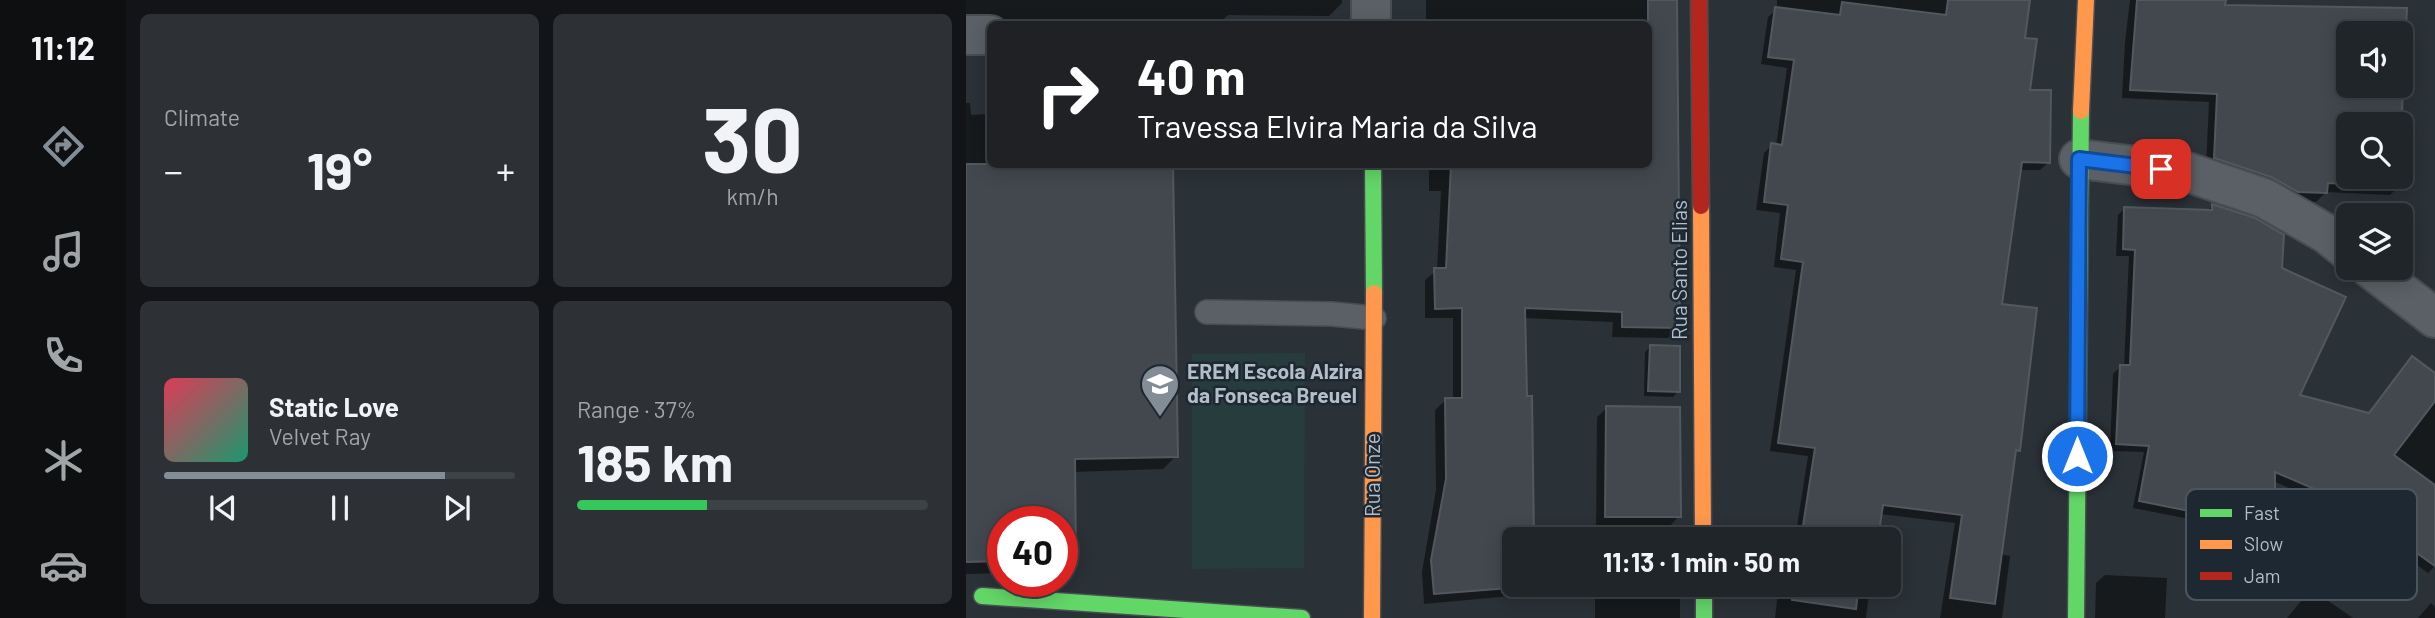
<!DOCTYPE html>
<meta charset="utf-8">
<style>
:root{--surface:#202529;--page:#2d3135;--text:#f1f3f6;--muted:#a2a5a8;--line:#3d4246;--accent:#838d96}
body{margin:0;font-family:Barlow,sans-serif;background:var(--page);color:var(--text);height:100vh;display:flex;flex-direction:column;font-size:26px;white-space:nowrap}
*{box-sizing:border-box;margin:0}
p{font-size:23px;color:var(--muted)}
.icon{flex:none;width:38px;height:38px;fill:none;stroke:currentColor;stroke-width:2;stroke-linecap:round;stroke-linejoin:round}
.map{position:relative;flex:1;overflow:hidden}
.side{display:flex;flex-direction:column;gap:14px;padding:14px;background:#121417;width:840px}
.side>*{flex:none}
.banner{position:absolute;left:21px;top:21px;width:665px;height:147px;border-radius:10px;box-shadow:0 4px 18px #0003,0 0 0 2px var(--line);background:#202124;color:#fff;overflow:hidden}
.tools{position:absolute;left:1370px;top:21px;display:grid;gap:14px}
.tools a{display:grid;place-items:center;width:77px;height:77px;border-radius:10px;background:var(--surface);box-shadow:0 4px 18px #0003,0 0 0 2px var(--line);font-size:35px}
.speed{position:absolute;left:21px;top:506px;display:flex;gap:14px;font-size:35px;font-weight:700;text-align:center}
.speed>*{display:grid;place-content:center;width:91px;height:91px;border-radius:50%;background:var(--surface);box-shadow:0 4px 18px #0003,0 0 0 2px var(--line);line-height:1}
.speed .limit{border:10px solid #d22;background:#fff;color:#111}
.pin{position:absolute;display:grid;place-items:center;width:60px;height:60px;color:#fff;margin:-30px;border-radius:14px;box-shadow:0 4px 10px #0006}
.me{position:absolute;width:77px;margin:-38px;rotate:0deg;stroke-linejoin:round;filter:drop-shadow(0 0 5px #0008)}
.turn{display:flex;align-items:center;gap:24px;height:147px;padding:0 35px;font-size:32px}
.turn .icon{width:91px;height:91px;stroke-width:2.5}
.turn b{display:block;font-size:49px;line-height:60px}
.big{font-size:52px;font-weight:700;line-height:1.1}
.side .widget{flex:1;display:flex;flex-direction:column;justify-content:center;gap:10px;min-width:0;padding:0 24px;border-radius:10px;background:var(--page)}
.side .dial{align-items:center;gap:0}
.dial b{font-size:91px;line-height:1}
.song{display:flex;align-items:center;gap:21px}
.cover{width:84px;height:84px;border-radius:10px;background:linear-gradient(135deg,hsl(350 70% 55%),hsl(160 70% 35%))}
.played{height:7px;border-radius:4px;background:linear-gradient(90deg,var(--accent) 80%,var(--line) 80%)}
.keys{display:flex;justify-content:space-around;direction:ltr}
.heat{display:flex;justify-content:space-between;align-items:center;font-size:38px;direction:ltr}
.charge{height:10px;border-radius:5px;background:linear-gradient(90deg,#34c759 37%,var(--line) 0)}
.side .tiles{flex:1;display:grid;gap:14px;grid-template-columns:repeat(2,1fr)}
.trip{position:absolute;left:536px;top:527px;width:399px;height:70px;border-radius:10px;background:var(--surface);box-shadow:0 4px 18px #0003,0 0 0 2px var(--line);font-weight:700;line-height:70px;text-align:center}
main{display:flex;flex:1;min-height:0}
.menu{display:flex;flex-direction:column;width:126px;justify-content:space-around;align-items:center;background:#0d0f10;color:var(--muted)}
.menu .icon{width:49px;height:49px}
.menu .on{color:var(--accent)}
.menu b{font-size:32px;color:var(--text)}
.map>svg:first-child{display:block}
</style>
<main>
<nav class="menu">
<b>11:12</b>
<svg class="icon on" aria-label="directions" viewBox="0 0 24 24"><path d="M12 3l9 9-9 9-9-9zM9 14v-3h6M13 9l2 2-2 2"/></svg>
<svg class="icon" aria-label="music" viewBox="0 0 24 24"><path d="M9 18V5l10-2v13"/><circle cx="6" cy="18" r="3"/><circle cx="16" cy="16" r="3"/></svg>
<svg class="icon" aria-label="phone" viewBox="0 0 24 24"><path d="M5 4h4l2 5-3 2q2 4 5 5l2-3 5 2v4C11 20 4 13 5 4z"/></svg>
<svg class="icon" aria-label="climate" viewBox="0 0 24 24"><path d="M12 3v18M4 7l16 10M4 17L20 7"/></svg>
<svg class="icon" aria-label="car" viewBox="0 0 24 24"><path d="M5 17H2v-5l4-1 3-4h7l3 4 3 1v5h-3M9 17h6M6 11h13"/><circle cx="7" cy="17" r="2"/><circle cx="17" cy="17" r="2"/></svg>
</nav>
<section class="side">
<div class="tiles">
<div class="widget"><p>Climate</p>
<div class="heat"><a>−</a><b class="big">19°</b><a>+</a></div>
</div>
<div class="widget dial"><b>30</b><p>km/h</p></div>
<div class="widget">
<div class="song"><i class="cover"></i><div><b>Static Love</b><p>Velvet Ray</p></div></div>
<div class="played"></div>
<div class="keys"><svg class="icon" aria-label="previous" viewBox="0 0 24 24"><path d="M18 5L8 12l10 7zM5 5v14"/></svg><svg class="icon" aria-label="pause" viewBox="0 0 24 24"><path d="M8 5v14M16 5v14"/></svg><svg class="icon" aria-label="next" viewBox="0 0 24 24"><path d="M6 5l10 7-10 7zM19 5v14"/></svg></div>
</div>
<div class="widget"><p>Range · 37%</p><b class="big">185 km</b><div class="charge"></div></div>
</div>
</section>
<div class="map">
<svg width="1469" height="618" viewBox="0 0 1469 618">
<rect width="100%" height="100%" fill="#2a3137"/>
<path fill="#273c3d" d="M339 353 338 568 226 569V354Z"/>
<g fill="#0007" fill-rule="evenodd">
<path d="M0 0H376V3L363 16 262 15 252 24 0 26Z"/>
<path d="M460 0H709L712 328 702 338 646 337 647 322 558 318 566 539H548V584L567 585 556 595 458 604 456 572 470 490 469 410 480 400H487V318H459V280L471 270 475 191H463V164H682V24H460Z"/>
<path d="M811 0H1062L1057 39 1062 91 1083 162 1074 170H1053L1034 305 1052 450 1048 455 1034 554 1044 556 1036 618H974L989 523 914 514 910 539H829L842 456 804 451 830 270 808 267 814 213 790 210 798 153 806 145 810 146 821 68 795 64 802 17 811 9Z"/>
<path d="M1164 0H1258L1257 7 1439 10 1434 124H1382V177H1434V186L1424 195 1360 192 1350 202 1322 201 1240 167 1243 102 1156 98 1159 42ZM1382 33H1435V86H1382Z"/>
<path d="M0 103H4L5 115 24 114V164L210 456 197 469 107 472 108 559 96 571V522H37V573L0 574Z"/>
<path d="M1246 206 1314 269 1331 396 1402 415 1469 402V566L1462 573 1376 511 1307 481V527L1300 534 1167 508 1178 452 1144 451 1147 374 1154 367H1158L1163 256H1150L1152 215 1159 208 1240 212Z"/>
<path d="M684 347 712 391 707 397 678 396 679 352Z"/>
<path d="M641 408 713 516 704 526 703 539H630L631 417Z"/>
<path d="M1139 575 1201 578 1199 618H1129L1130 583Z"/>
<path d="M629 584H700V595L714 596V618H629Z"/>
<path d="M813 584H904L900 618H809Z"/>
<path d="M1345 589 1387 618H1321Z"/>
<path d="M1465 603 1469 607V618H1452Z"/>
</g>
<g fill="#42484e" stroke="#52585f" stroke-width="2" fill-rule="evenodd">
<path d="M682 0H711L714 328 656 327V312L559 308 561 396H566L568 539H548V584L568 586 468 594 465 560 480 479 479 398H496V308L469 309 468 268H480L485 164H682Z"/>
<path d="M982 0H1064L1059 38 1071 39 1064 90H1085L1084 163 1056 162 1036 304 1071 308 1054 451 1050 450 1029 604 984 598 996 515 917 505 912 539H835L849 448 812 443 837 262 815 259 822 205 798 202 805 143 816 145 828 60 802 57 809 7 874 15 876 2 980 15Z"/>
<path d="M1171 0H1260L1259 5 1441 8 1435 132V124H1382V177H1435V134H1438L1435 187 1362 183 1361 193 1332 192 1305 177 1248 158 1251 94 1164 90ZM1382 33H1435V86H1382Z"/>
<path d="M0 164H207L212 457 109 459 110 560H96V522H37V561L0 562Z"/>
<path d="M1246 204 1289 218 1318 235 1316 268 1380 297 1334 395 1403 413 1446 356 1469 373V401L1428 455 1469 485V566L1383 504 1309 472V528L1173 501 1183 446 1150 444 1154 365H1164L1169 250 1157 249 1158 207 1246 210Z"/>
<path d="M684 345 714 346V392L682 391Z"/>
<path d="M640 406 714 407 715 517H639Z"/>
<path d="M828 584H893L890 609 826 600Z"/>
</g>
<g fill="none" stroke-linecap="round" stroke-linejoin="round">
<defs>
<path id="lane" d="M241 312 366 314 408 318"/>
<g id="street">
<path d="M405 24V0"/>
<path d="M0 35H24"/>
<path d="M1113 159 1221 172 1298 198 1361 234 1382 251"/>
<path d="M1404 268 1469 318"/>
</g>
<g id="fast">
<path d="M407 164 408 293"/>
<path d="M738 584V618"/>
<path d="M16 596 336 618"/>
<path d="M1110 618 1115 111"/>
</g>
<g id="slow">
<path d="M1115 111 1120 0"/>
<path d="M735 206 737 539"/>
<path d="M406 618 408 293"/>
</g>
<path id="jam" d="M733 0 735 206"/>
</defs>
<use href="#lane" stroke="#484d52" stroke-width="26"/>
<use href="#street" stroke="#484d52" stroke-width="42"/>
<use href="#fast" stroke="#484d52" stroke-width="19"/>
<use href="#slow" stroke="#484d52" stroke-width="19"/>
<use href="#jam" stroke="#484d52" stroke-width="19"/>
<use href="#lane" stroke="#5a6065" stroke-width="23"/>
<use href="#street" stroke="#5a6065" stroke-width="38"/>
<use href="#fast" stroke="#63d668" stroke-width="16"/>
<use href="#slow" stroke="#ff974d" stroke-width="16"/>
<use href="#jam" stroke="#b3261e" stroke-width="16"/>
</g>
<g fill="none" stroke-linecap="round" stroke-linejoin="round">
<defs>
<path id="route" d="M1111 456 1113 159 1195 169"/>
</defs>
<use href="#route" stroke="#114b97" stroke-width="18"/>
<use href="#route" stroke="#1a73e8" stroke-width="12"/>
</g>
<defs>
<symbol id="school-pin" viewBox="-11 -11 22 30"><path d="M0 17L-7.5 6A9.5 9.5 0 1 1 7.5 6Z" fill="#838d96" stroke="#1d2832"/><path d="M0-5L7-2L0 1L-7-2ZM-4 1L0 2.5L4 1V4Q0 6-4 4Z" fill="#fff"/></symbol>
</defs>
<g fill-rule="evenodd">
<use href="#school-pin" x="172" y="362" width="44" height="60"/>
</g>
<g text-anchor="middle" stroke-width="5" stroke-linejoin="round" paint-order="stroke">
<g font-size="21" fill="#b3bec9" stroke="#1d2832">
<text transform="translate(714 270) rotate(-90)" y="7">Rua Santo Elias</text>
<text transform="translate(407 475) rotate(-90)" y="7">Rua Onze</text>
</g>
<g font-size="21" font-weight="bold" fill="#b3bec9" stroke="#1d2832" text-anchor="start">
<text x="221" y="379">EREM Escola Alzira<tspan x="221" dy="24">da Fonseca Breuel</tspan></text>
</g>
</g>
<rect x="1220" y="489" width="231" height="111" rx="10" fill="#1d2832" stroke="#4a555f" stroke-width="2"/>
<rect x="1234" y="509" width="32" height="8" fill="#63d668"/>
<rect x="1234" y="540" width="32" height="9" fill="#ff974d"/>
<rect x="1234" y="572" width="32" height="8" fill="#b3261e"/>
<g font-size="19" fill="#b3bec9">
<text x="1278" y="520">Fast</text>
<text x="1278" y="551">Slow</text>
<text x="1278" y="583">Jam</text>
</g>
</svg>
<div class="tools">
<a><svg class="icon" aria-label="sound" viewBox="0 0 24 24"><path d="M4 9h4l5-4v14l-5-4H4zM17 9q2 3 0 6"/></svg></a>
<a><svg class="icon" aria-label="search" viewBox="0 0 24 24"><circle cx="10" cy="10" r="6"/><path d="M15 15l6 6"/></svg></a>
<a><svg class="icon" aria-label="layers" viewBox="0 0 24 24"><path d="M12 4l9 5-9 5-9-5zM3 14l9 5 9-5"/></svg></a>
</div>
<div class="speed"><div class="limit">40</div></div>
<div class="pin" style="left:1195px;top:169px;background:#d93025"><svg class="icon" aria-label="arrive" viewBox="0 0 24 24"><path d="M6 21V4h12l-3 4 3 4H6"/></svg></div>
<svg class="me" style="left:1111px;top:456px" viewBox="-20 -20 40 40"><circle r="17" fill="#1a73e8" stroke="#fff" stroke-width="3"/><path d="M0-11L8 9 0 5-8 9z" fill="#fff"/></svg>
<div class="trip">11:13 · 1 min · 50 m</div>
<div class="banner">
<div class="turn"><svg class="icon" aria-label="right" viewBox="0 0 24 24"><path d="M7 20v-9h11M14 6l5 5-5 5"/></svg><div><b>40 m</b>Travessa Elvira Maria da Silva</div></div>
</div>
</div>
</main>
